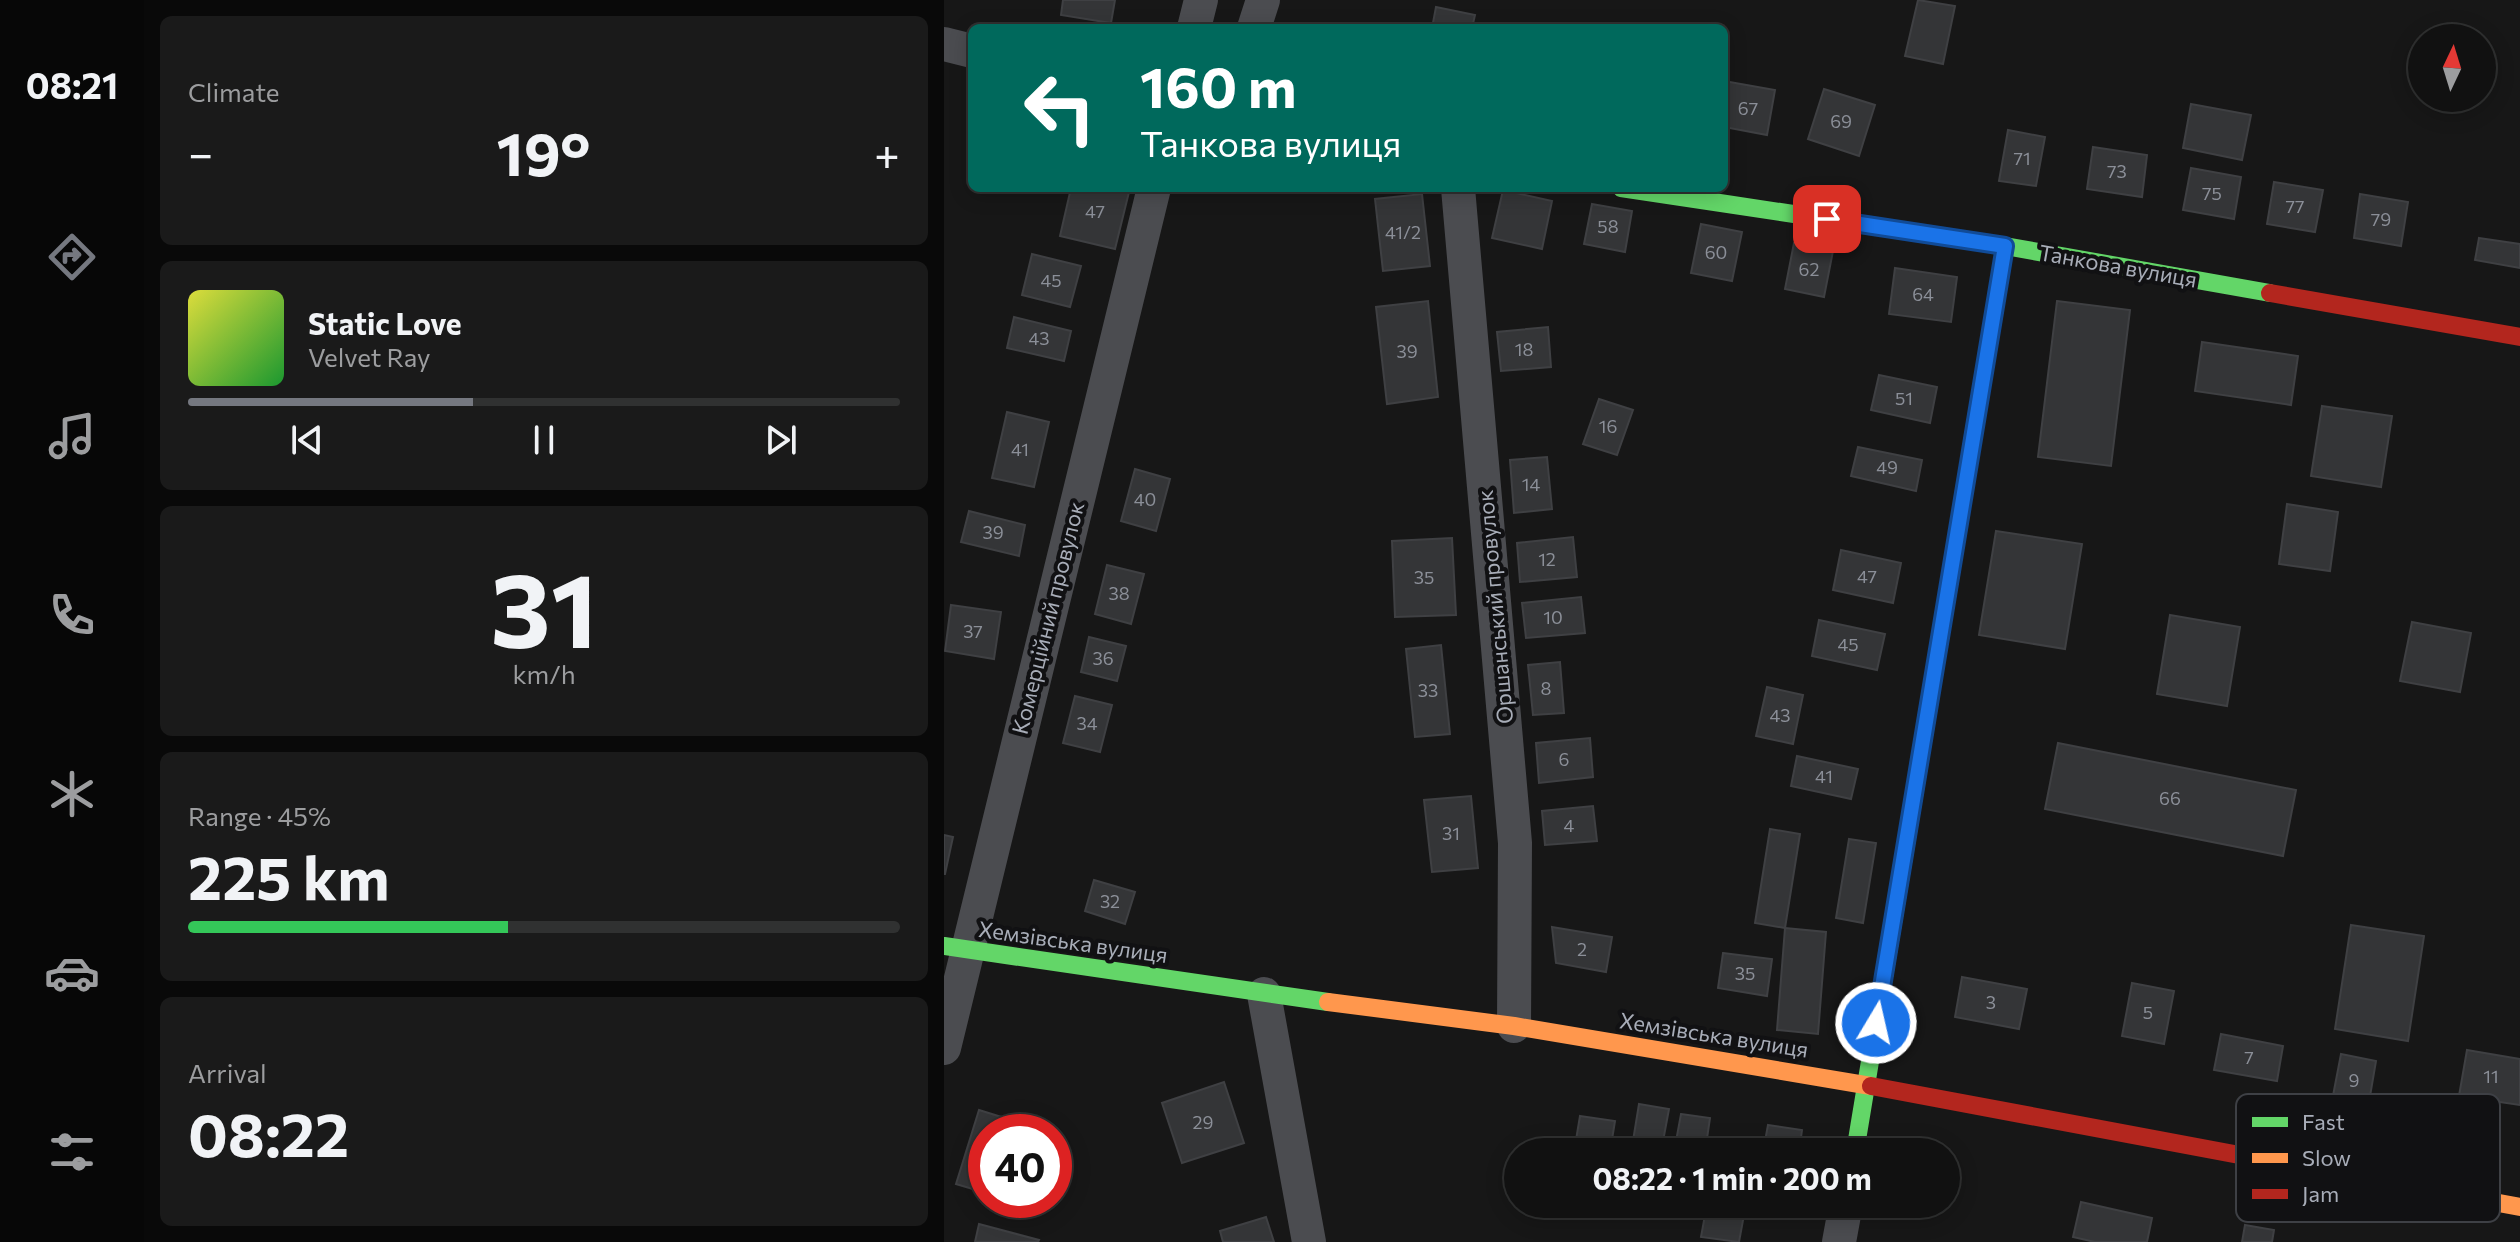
<!DOCTYPE html>
<meta charset="utf-8">
<style>
:root{--surface:#111;--page:#1a1a1a;--text:#f1f3f6;--muted:#9c9d9f;--line:#303131;--accent:#757880}
body{margin:0;font-family:Commissioner,sans-serif;background:var(--page);color:var(--text);height:100vh;display:flex;flex-direction:column;font-size:30px;white-space:nowrap}
*{box-sizing:border-box;margin:0}
p{font-size:26px;color:var(--muted)}
.icon{flex:none;width:44px;height:44px;fill:none;stroke:currentColor;stroke-width:2;stroke-linecap:round;stroke-linejoin:round}
.map{position:relative;flex:1;overflow:hidden}
.drawer{display:flex;flex-direction:column;gap:16px;padding:16px;background:#090909;width:800px}
.drawer>*{flex:none}
.top-card{position:absolute;left:24px;top:24px;width:760px;height:168px;border-radius:12px;box-shadow:0 4px 20px #0003,0 0 0 2px var(--line);background:#00695c;color:#fff;overflow:hidden}
.needle{width:52px;rotate:4deg}
.controls{position:absolute;left:1464px;top:24px;display:grid;gap:16px}
.controls a{display:grid;place-items:center;width:88px;height:88px;border-radius:50%;background:var(--surface);box-shadow:0 4px 20px #0003,0 0 0 2px var(--line);font-size:40px}
.speed{position:absolute;left:24px;top:1114px;display:flex;gap:16px;font-size:40px;font-weight:700;text-align:center}
.speed>*{display:grid;place-content:center;width:104px;height:104px;border-radius:50%;background:var(--surface);box-shadow:0 4px 20px #0003,0 0 0 2px var(--line);line-height:1}
.speed .limit{border:12px solid #d22;background:#fff;color:#111}
.pin{position:absolute;display:grid;place-items:center;width:68px;height:68px;color:#fff;margin:-34px;border-radius:16px;box-shadow:0 4px 12px #0006}
.me{position:absolute;width:88px;margin:-44px;rotate:9deg;stroke-linejoin:round;filter:drop-shadow(0 0 6px #0008)}
.turn{display:flex;align-items:center;gap:28px;height:168px;padding:0 40px;font-size:36px}
.turn .icon{width:104px;height:104px;stroke-width:2.5}
.turn b{display:block;font-size:56px;line-height:68px}
.big{font-size:60px;font-weight:700;line-height:1.1}
.drawer .tile{flex:1;display:flex;flex-direction:column;justify-content:center;gap:12px;min-width:0;padding:0 28px;border-radius:12px;background:var(--page)}
.drawer .dial{align-items:center;gap:0}
.dial b{font-size:104px;line-height:1}
.song{display:flex;align-items:center;gap:24px}
.cover{width:96px;height:96px;border-radius:12px;background:linear-gradient(135deg,hsl(60 70% 55%),hsl(130 70% 35%))}
.played{height:8px;border-radius:4px;background:linear-gradient(90deg,var(--accent) 40%,var(--line) 40%)}
.keys{display:flex;justify-content:space-around;direction:ltr}
.heat{display:flex;justify-content:space-between;align-items:center;font-size:44px;direction:ltr}
.charge{height:12px;border-radius:6px;background:linear-gradient(90deg,#34c759 45%,var(--line) 0)}
.trip{position:absolute;left:560px;top:1138px;width:456px;height:80px;border-radius:40px;background:var(--surface);box-shadow:0 4px 20px #0003,0 0 0 2px var(--line);font-weight:700;line-height:80px;text-align:center}
main{display:flex;flex:1;min-height:0}
.tab-bar{display:flex;flex-direction:column;width:144px;justify-content:space-around;align-items:center;background:#070707;color:var(--muted)}
.tab-bar .icon{width:56px;height:56px}
.tab-bar .active{color:var(--accent)}
.tab-bar b{font-size:36px;color:var(--text)}
.map>svg:first-child{display:block}
</style>
<main>
<nav class="tab-bar">
<b>08:21</b>
<svg class="icon active" aria-label="directions" viewBox="0 0 24 24"><path d="M12 3l9 9-9 9-9-9zM9 14v-3h6M13 9l2 2-2 2"/></svg>
<svg class="icon" aria-label="music" viewBox="0 0 24 24"><path d="M9 18V5l10-2v13"/><circle cx="6" cy="18" r="3"/><circle cx="16" cy="16" r="3"/></svg>
<svg class="icon" aria-label="phone" viewBox="0 0 24 24"><path d="M5 4h4l2 5-3 2q2 4 5 5l2-3 5 2v4C11 20 4 13 5 4z"/></svg>
<svg class="icon" aria-label="climate" viewBox="0 0 24 24"><path d="M12 3v18M4 7l16 10M4 17L20 7"/></svg>
<svg class="icon" aria-label="car" viewBox="0 0 24 24"><path d="M5 17H2v-5l4-1 3-4h7l3 4 3 1v5h-3M9 17h6M6 11h13"/><circle cx="7" cy="17" r="2"/><circle cx="17" cy="17" r="2"/></svg>
<svg class="icon" aria-label="filters" viewBox="0 0 24 24"><path d="M4 7h16M4 17h16"/><circle cx="9" cy="7" r="2"/><circle cx="15" cy="17" r="2"/></svg>
</nav>
<section class="drawer">
<div class="tile"><p>Climate</p>
<div class="heat"><a>−</a><b class="big">19°</b><a>+</a></div>
</div>
<div class="tile">
<div class="song"><i class="cover"></i><div><b>Static Love</b><p>Velvet Ray</p></div></div>
<div class="played"></div>
<div class="keys"><svg class="icon" aria-label="previous" viewBox="0 0 24 24"><path d="M18 5L8 12l10 7zM5 5v14"/></svg><svg class="icon" aria-label="pause" viewBox="0 0 24 24"><path d="M8 5v14M16 5v14"/></svg><svg class="icon" aria-label="next" viewBox="0 0 24 24"><path d="M6 5l10 7-10 7zM19 5v14"/></svg></div>
</div>
<div class="tile dial"><b>31</b><p>km/h</p></div>
<div class="tile"><p>Range · 45%</p><b class="big">225 km</b><div class="charge"></div></div>
<div class="tile"><p>Arrival</p><b class="big">08:22</b></div>
</section>
<div class="map">
<svg width="1576" height="1242" viewBox="0 0 1576 1242">
<rect width="100%" height="100%" fill="#171717"/>
<g fill="#343537" stroke="#3f4043" stroke-width="2">
<path d="M119 0H171L167 23 117 15Z"/>
<path d="M974 0 1011 6 999 64 961 56Z"/>
<path d="M492 7 531 15 528 28H488Z"/>
<path d="M780 81 831 90 823 135 780 127Z"/>
<path d="M880 89 931 105 915 156 864 139Z"/>
<path d="M1247 104 1307 115 1298 160 1239 148Z"/>
<path d="M1064 130 1101 137 1092 186 1055 181Z"/>
<path d="M1149 147 1203 155 1198 197 1143 189Z"/>
<path d="M1247 168 1297 177 1290 219 1239 210Z"/>
<path d="M1330 182 1379 190 1371 232 1323 224Z"/>
<path d="M127 188H186L171 249 116 236Z"/>
<path d="M559 190 608 201 598 249 548 238Z"/>
<path d="M478 194 486 266 439 271 431 199Z"/>
<path d="M1416 194 1464 202 1457 246 1410 238Z"/>
<path d="M648 204 688 211 681 252 640 244Z"/>
<path d="M757 224 798 232 788 281 747 273Z"/>
<path d="M1535 238 1576 244V268L1531 260Z"/>
<path d="M850 243 889 251 880 297 841 289Z"/>
<path d="M88 254 137 266 126 307 78 295Z"/>
<path d="M951 268 1013 277 1007 322 945 314Z"/>
<path d="M484 301 494 397 443 404 432 307Z"/>
<path d="M1113 301 1186 310 1167 466 1094 457Z"/>
<path d="M70 317 127 331 120 361 63 348Z"/>
<path d="M604 327 607 367 557 371 553 332Z"/>
<path d="M1258 342 1354 356 1347 405 1251 391Z"/>
<path d="M935 375 993 387 986 423 927 410Z"/>
<path d="M655 399 689 410 673 455 639 444Z"/>
<path d="M1378 406 1448 416 1437 487 1367 476Z"/>
<path d="M63 412 105 422 90 487 48 478Z"/>
<path d="M914 447 978 460 972 491 907 476Z"/>
<path d="M603 457 608 509 570 513 566 460Z"/>
<path d="M191 469 226 479 212 531 177 521Z"/>
<path d="M1343 504 1394 512 1386 571 1335 564Z"/>
<path d="M25 511 81 525 75 556 17 542Z"/>
<path d="M1052 531 1138 544 1121 649 1035 635Z"/>
<path d="M629 537 633 577 576 582 573 543Z"/>
<path d="M508 538 512 615 451 617 448 541Z"/>
<path d="M897 550 957 563 949 603 889 590Z"/>
<path d="M163 565 200 574 187 624 151 614Z"/>
<path d="M637 597 641 633 582 638 578 603Z"/>
<path d="M7 605 57 612 50 659 1 651Z"/>
<path d="M1226 615 1296 627 1283 706 1213 694Z"/>
<path d="M875 620 941 634 933 670 868 656Z"/>
<path d="M1468 622 1527 633 1516 692 1456 681Z"/>
<path d="M145 637 182 646 173 681 137 672Z"/>
<path d="M497 645 506 734 471 737 462 649Z"/>
<path d="M616 662 620 713 589 715 584 665Z"/>
<path d="M823 687 859 695 849 744 812 736Z"/>
<path d="M131 696 168 705 156 752 119 743Z"/>
<path d="M646 738 649 777 595 783 592 743Z"/>
<path d="M1114 743 1352 790 1339 856 1101 809Z"/>
<path d="M853 756 914 769 907 799 847 786Z"/>
<path d="M527 796 534 868 488 872 480 800Z"/>
<path d="M649 806 653 841 601 845 598 811Z"/>
<path d="M826 829 856 834 841 928 811 923Z"/>
<path d="M0 835 9 837 1 874H0Z"/>
<path d="M905 839 932 843 919 923 892 918Z"/>
<path d="M150 880 191 892 181 924 141 911Z"/>
<path d="M1407 925 1480 936 1464 1041 1391 1029Z"/>
<path d="M608 927 668 937 662 972 612 963Z"/>
<path d="M841 928 882 932 874 1034 833 1030Z"/>
<path d="M779 953 828 959 823 996 774 988Z"/>
<path d="M1018 977 1083 989 1075 1029 1011 1017Z"/>
<path d="M1188 983 1230 991 1220 1044 1178 1036Z"/>
<path d="M1277 1034 1339 1046 1333 1081 1270 1070Z"/>
<path d="M1523 1050 1576 1059V1105L1515 1096Z"/>
<path d="M1397 1054 1432 1061 1424 1108 1388 1101Z"/>
<path d="M280 1082 300 1143 238 1163 218 1103Z"/>
<path d="M695 1104 725 1109 717 1152 688 1147Z"/>
<path d="M35 1110 93 1128 92 1132H42V1193L12 1184Z"/>
<path d="M737 1114 766 1118 761 1152H730Z"/>
<path d="M636 1116 671 1121 666 1152H630Z"/>
<path d="M824 1125 858 1130 855 1152H819Z"/>
<path d="M1137 1202 1208 1218 1203 1242H1151L1129 1237Z"/>
<path d="M763 1204H802L795 1242 757 1237Z"/>
<path d="M322 1217 330 1242H279L276 1231Z"/>
<path d="M35 1224 95 1240 94 1242H31Z"/>
<path d="M1301 1225 1330 1230 1328 1242H1298Z"/>
</g>
<g fill="none" stroke-linecap="round" stroke-linejoin="round">
<g stroke="#4b4c50" stroke-width="34">
<path d="M250 28 257 0"/>
<path d="M310 28 319 0"/>
<path d="M0 44 28 51"/>
<path d="M514 188 571 843 570 1026"/>
<path d="M320 994 365 1242"/>
<path d="M0 1048 210 188"/>
<path d="M895 1242 902 1204"/>
</g>
<g stroke="#63d668" stroke-width="18">
<path d="M677 188 1061 246 1326 293"/>
<path d="M0 946 384 1002"/>
<path d="M911 1152 993 657"/>
</g>
<g stroke="#ff974d" stroke-width="18">
<path d="M993 657 1061 246"/>
<path d="M384 1002 570 1026 927 1086"/>
<path d="M1381 1171 1576 1207"/>
</g>
<g stroke="#b3261e" stroke-width="18">
<path d="M1326 293 1576 337"/>
<path d="M927 1086 1381 1171"/>
</g>
</g>
<g fill="none" stroke-linecap="round" stroke-linejoin="round">
<defs>
<path id="route" d="M883 219 1061 246 932 1023"/>
</defs>
<use href="#route" stroke="#114b97" stroke-width="20"/>
<use href="#route" stroke="#1a73e8" stroke-width="14"/>
</g>
<g text-anchor="middle" stroke-width="8" stroke-linejoin="round" paint-order="stroke">
<g font-size="18" fill="#8b8f98">
<text x="804" y="115">67</text>
<text x="897" y="128">69</text>
<text x="1078" y="165">71</text>
<text x="1173" y="178">73</text>
<text x="1268" y="200">75</text>
<text x="1351" y="213">77</text>
<text x="151" y="218">47</text>
<text x="1437" y="226">79</text>
<text x="664" y="233">58</text>
<text x="459" y="239">41/2</text>
<text x="772" y="259">60</text>
<text x="865" y="276">62</text>
<text x="107" y="287">45</text>
<text x="979" y="301">64</text>
<text x="95" y="345">43</text>
<text x="580" y="356">18</text>
<text x="463" y="358">39</text>
<text x="960" y="405">51</text>
<text x="664" y="433">16</text>
<text x="76" y="456">41</text>
<text x="943" y="474">49</text>
<text x="587" y="491">14</text>
<text x="201" y="506">40</text>
<text x="49" y="539">39</text>
<text x="603" y="566">12</text>
<text x="923" y="583">47</text>
<text x="480" y="584">35</text>
<text x="175" y="600">38</text>
<text x="609" y="624">10</text>
<text x="29" y="638">37</text>
<text x="904" y="651">45</text>
<text x="159" y="665">36</text>
<text x="602" y="695">8</text>
<text x="484" y="697">33</text>
<text x="836" y="722">43</text>
<text x="143" y="730">34</text>
<text x="620" y="766">6</text>
<text x="880" y="783">41</text>
<text x="1226" y="805">66</text>
<text x="625" y="832">4</text>
<text x="507" y="840">31</text>
<text x="166" y="908">32</text>
<text x="638" y="956">2</text>
<text x="801" y="980">35</text>
<text x="1047" y="1009">3</text>
<text x="1204" y="1019">5</text>
<text x="1305" y="1064">7</text>
<text x="1547" y="1083">11</text>
<text x="1410" y="1087">9</text>
<text x="259" y="1129">29</text>
</g>
<g font-size="22" fill="#a8adb8" stroke="#111113">
<text transform="translate(1174 266) rotate(10)" y="8">Танкова вулиця</text>
<text transform="translate(551 607) rotate(-95)" y="8">Оршанський провулок</text>
<text transform="translate(104 618) rotate(-76)" y="8">Комерційний провулок</text>
<text transform="translate(129 942) rotate(8)" y="8">Хемзівська вулиця</text>
<text transform="translate(770 1035) rotate(9)" y="8">Хемзівська вулиця</text>
</g>
</g>
<rect x="1292" y="1094" width="264" height="128" rx="12" fill="#111113" stroke="#3e4045" stroke-width="2"/>
<rect x="1308" y="1117" width="36" height="10" fill="#63d668"/>
<rect x="1308" y="1153" width="36" height="10" fill="#ff974d"/>
<rect x="1308" y="1189" width="36" height="10" fill="#b3261e"/>
<g font-size="22" fill="#a8adb8">
<text x="1358" y="1130">Fast</text>
<text x="1358" y="1166">Slow</text>
<text x="1358" y="1202">Jam</text>
</g>
</svg>
<div class="controls">
<a><svg class="needle" viewBox="-14 -14 28 28"><path d="M0-13l5 13h-10z" fill="#e53935"/><path d="M0 13l5-13h-10z" fill="#9c9d9f"/></svg></a>
</div>
<div class="speed"><div class="limit">40</div></div>
<div class="pin" style="left:883px;top:219px;background:#d93025"><svg class="icon" aria-label="arrive" viewBox="0 0 24 24"><path d="M6 21V4h12l-3 4 3 4H6"/></svg></div>
<svg class="me" style="left:932px;top:1023px" viewBox="-20 -20 40 40"><circle r="17" fill="#1a73e8" stroke="#fff" stroke-width="3"/><path d="M0-11L8 9 0 5-8 9z" fill="#fff"/></svg>
<div class="trip">08:22 · 1 min · 200 m</div>
<div class="top-card">
<div class="turn"><svg class="icon" aria-label="left" viewBox="0 0 24 24"><path d="M17 20v-9H6M10 6l-5 5 5 5"/></svg><div><b>160 m</b>Танкова вулиця</div></div>
</div>
</div>
</main>
